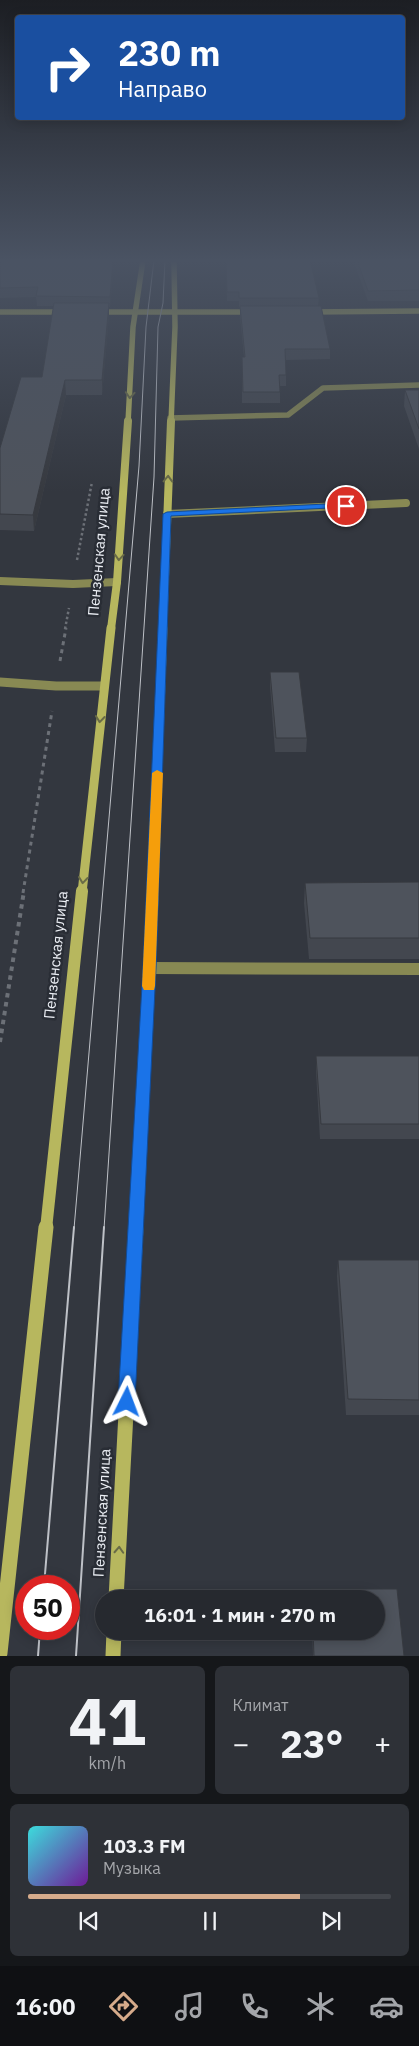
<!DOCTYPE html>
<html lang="ru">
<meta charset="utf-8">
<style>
:root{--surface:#26292f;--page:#2e3137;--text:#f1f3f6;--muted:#a4a6aa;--line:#42454b;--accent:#d6ab8b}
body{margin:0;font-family:"IBM Plex Sans",sans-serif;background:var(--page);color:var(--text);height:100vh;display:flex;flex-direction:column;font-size:19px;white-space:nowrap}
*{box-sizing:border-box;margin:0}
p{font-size:16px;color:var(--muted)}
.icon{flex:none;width:28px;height:28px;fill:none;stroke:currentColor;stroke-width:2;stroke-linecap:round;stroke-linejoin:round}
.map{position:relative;height:1656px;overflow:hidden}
.details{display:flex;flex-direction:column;gap:10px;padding:10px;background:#15171a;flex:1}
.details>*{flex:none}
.guide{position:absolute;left:15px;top:15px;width:390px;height:105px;border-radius:5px;box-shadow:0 2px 12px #0003,0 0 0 1px var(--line);background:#1a4fa0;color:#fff;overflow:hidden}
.speed{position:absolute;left:15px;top:1575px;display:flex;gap:10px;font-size:25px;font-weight:700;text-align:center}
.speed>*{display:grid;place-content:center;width:65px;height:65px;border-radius:50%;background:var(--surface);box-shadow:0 2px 12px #0003,0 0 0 1px var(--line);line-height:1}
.speed .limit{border:8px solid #d22;background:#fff;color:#111}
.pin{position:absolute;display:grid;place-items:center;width:42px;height:42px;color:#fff;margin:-21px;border:2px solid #fff;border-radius:50%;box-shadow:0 1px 5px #0007}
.me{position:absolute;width:55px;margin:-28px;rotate:3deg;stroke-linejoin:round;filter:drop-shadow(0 0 4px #0008)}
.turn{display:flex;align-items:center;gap:18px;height:105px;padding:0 20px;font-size:22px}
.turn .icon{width:65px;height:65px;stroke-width:2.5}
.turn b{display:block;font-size:35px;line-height:42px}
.big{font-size:38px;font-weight:800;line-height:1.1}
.details .tile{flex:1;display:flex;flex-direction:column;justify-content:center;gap:8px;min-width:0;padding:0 18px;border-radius:8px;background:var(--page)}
.details .dial{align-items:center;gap:0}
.dial b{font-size:65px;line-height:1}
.song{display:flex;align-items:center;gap:15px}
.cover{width:60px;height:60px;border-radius:8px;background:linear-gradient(135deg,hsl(180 70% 55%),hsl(280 70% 35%))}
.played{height:5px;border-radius:2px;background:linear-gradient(90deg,var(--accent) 75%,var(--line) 75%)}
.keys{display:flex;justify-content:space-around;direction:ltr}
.heat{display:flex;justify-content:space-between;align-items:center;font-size:28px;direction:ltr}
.details .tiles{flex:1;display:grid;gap:10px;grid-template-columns:1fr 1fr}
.tile:last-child{grid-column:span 2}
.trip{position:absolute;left:95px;top:1590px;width:290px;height:50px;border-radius:25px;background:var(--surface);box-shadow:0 2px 12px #0003,0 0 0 1px var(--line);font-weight:800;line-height:50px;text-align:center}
.tab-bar{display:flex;height:80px;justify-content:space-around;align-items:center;background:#0f1013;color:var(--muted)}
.tab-bar .icon{width:35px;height:35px}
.tab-bar .current{color:var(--accent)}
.tab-bar b{font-size:22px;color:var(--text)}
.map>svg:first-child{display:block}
</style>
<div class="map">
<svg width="419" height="1656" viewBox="0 0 419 1656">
<rect width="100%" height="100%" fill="#33373f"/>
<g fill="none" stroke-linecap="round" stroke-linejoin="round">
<g stroke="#6c7077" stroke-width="2.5" stroke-dasharray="2.5 2.5" stroke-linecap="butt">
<path d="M77 560 92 482"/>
<path d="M65 629 69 608"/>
</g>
<g stroke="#6c7077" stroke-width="3" stroke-dasharray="4 4" stroke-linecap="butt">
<path d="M60 661 66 628"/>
<path d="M23 893 52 711"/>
</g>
<path stroke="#6c7077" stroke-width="4" stroke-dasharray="4.5 4.5" stroke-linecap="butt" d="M0 1042 24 891"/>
<path stroke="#888953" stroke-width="5.5" d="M170 418 288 415 323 388 419 385"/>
<g stroke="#888953" stroke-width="8">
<path d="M167 514 406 503"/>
<path d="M0 581 73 584 117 582"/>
</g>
<path stroke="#888953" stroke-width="9" d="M0 682 56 686H104"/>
<path stroke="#888953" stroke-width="12" d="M150 968 419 969"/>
<g stroke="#b7b75e" stroke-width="5.5">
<path d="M0 312H66"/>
<path d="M98 312H253"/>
<path d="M310 312 419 311"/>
<path d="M128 423 133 327 143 260"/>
<path d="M171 423 175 327 174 260"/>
</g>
<g stroke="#b7b75e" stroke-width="8">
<path d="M111 629 117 582 128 421"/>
<path d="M163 629 171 421"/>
</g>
<g stroke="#b7b75e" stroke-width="9">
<path d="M82 893 111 628"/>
<path d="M153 893 163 628"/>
</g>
<g stroke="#b7b75e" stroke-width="12">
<path d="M46 1229 82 891"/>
<path d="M136 1229 153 891"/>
</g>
<g stroke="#b7b75e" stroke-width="15">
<path d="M116 1599 136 1227"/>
<path d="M0 1653 46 1227"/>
<path d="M113 1656 114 1631"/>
</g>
<g stroke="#bec1c7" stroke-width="1">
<path d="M74 1229 139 466 146 327 154 260"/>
<path d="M104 1229 154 477 158 327 163 303 165 260"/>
</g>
<g stroke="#bec1c7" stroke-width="2">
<path d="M44 1586 74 1227"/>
<path d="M38 1656 40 1629"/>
<path d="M76 1656 104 1227"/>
</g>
</g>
<g fill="#43474f">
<path d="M0 260 114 263 110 307H109V316L102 395H66L34 531 0 530V448L42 377 54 306H37L36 297 0 298Z"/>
<path d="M226 260 319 298 318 306 330 349V359L286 360V386H280V403H242V368L244 357 240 316V307H239V301H227Z"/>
<path d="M353 260H419V301H368Z"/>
<path d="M405 390H419V449L404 406Z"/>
<path d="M270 672 307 738 306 752H275L270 686Z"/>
<path d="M419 882V959H309L304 903 305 883Z"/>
<path d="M316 1056H419V1139H320L316 1072Z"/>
<path d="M338 1260H419V1415H346L337 1276Z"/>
<path d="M311 1589H397L404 1656H313L312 1631H376V1599H310Z"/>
</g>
<g fill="#373a40">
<path d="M113 260H114V263L110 307V297Z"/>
<path d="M109 303V316L102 395V380Z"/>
<path d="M65 380 66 395 34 531 33 515Z"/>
</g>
<g fill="#4e535c" stroke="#373a40">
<path d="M0 260H113L110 297 36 296 38 287 0 288Z"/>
<path d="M226 260H310L319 298H239V292H227Z"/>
<path d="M357 260H419V290L368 291Z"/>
<path d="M54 303H109L102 380H65L33 515 0 514V448L21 377H42Z"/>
<path d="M240 306H321L330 349H285L286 375H279L280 392H243L242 357H245Z"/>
<path d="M405 390H419V429Z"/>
<path d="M270 672H299L307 738H276Z"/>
<path d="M419 882V938H310L305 883Z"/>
<path d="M316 1056H419V1124H321Z"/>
<path d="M338 1260H419V1400L348 1399Z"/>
<path d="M311 1589H397L404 1656H314L313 1631H376V1599H311Z"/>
</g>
<defs><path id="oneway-chevron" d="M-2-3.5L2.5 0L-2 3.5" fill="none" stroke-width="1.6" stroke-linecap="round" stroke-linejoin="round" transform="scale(1.25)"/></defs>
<g stroke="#696b47">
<use href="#oneway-chevron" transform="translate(130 395) rotate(94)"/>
<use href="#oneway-chevron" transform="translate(168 479) rotate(-88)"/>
<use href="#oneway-chevron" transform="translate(119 557) rotate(94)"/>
<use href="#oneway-chevron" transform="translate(100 719) rotate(96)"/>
<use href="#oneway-chevron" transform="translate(83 880) rotate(96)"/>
<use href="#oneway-chevron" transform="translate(119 1550) rotate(-87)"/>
</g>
<linearGradient id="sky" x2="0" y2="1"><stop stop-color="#1c1e23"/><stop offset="0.53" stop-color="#4a5363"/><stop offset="1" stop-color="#4a5363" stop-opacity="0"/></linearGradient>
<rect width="419" height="492" fill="url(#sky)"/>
<path fill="#1a73e8" stroke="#114b97" d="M346 503 350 506 349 507 171 516 156 968 135 1402 133 1407 127 1409 121 1407 118 1402 143 968 163 514 167 512Z"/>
<path fill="#f59e0b" d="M157 770 163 773 155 986 154 990H144L142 986 152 773Z"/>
<g text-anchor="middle" stroke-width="5" stroke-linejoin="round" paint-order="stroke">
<g font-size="15" fill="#eceff5" stroke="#292d35">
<text transform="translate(99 552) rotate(-85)" y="5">Пензенская улица</text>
<text transform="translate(56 955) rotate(-84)" y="5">Пензенская улица</text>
<text transform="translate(102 1513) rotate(-87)" y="5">Пензенская улица</text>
</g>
</g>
</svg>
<div class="speed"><div class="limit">50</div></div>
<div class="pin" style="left:346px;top:506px;background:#d93025"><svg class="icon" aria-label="arrive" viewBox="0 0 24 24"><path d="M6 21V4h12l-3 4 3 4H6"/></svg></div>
<svg class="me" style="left:127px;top:1402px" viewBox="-20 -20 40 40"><path d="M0-17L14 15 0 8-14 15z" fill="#1a73e8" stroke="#fff" stroke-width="4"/></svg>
<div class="trip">16:01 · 1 мин · 270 m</div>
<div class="guide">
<div class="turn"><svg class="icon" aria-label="right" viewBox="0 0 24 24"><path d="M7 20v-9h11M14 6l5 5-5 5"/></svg><div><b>230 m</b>Направо</div></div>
</div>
</div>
<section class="details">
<div class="tiles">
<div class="tile dial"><b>41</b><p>km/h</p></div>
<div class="tile"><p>Климат</p>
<div class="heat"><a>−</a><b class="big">23°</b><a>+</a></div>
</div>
<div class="tile">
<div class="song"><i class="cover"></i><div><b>103.3 FM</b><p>Музыка</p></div></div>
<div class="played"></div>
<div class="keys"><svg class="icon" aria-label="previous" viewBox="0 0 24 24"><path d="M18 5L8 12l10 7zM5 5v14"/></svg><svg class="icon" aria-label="pause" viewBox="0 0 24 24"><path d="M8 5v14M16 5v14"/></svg><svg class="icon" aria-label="next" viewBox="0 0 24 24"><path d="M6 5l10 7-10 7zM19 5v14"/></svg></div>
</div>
</div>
</section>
<nav class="tab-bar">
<b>16:00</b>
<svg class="icon current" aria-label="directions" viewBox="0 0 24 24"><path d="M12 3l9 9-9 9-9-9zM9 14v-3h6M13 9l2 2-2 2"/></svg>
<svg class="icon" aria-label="music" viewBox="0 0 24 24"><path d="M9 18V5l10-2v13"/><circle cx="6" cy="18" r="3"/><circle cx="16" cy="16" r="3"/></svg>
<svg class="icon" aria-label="phone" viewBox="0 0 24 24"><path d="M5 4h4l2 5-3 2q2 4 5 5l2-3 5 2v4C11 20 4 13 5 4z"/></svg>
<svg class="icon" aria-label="climate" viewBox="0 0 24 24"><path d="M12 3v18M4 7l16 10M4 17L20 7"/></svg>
<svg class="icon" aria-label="car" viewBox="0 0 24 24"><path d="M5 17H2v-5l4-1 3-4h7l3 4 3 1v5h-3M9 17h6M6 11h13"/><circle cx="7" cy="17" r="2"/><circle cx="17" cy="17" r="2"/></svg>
</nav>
